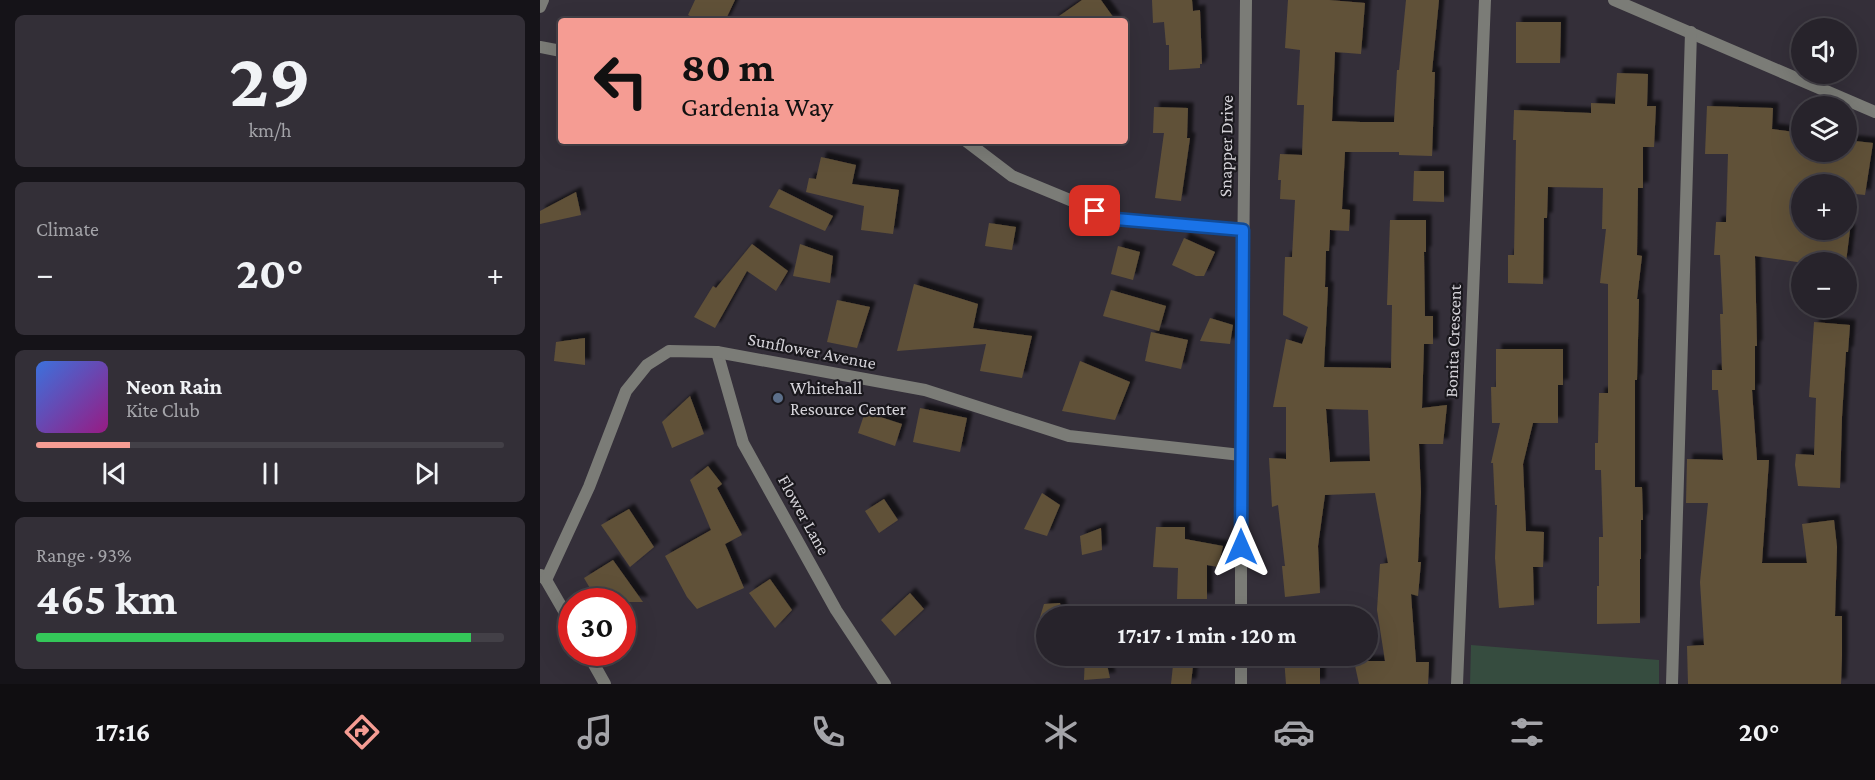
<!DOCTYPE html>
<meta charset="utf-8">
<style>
:root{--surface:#27232b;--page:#332f37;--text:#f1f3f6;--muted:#a4a4a9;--line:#434047;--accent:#f59c93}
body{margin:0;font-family:"Crimson Pro",serif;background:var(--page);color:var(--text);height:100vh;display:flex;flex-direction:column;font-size:22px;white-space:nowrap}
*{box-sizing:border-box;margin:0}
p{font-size:20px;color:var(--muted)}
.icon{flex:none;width:33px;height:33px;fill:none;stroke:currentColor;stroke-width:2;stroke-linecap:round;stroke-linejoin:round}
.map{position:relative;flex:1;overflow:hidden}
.sheet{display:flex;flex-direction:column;gap:15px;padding:15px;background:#151318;width:540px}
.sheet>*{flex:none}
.guide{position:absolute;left:18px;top:18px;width:570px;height:126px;border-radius:6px;box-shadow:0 6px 24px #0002,0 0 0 2px var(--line);background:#f59c93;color:#111;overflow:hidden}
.controls{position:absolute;left:1251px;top:18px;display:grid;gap:12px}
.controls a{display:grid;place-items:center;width:66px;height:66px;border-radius:50%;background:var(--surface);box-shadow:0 6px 24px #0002,0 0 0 2px var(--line);font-size:30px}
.speed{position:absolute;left:18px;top:588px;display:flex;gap:12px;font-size:30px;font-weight:700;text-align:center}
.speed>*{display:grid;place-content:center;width:78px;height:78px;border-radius:50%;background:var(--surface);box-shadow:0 6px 24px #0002,0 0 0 2px var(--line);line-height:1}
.speed .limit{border:9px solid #d22;background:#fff;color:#111}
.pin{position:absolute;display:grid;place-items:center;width:51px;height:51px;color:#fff;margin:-26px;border-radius:12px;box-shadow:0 3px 9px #0006}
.me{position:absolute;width:66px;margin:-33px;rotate:0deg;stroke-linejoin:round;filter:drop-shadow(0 0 4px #0008)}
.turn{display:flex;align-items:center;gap:21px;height:126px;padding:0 24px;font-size:27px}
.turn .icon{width:78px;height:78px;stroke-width:2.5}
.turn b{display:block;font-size:42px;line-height:51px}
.big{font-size:45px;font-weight:700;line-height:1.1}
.sheet .widget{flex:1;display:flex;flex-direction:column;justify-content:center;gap:9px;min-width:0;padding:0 21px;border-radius:9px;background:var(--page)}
.sheet .dial{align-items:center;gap:0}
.dial b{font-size:78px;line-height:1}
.song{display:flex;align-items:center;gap:18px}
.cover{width:72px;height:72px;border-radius:9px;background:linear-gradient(135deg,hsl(220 70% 55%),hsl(310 70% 35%))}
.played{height:6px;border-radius:3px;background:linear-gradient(90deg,var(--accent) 20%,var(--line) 20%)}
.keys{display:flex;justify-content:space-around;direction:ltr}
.heat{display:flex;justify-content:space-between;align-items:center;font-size:33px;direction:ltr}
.charge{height:9px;border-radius:4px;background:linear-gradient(90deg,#34c759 93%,var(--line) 0)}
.trip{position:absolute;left:496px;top:606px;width:342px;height:60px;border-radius:30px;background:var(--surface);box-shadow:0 6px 24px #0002,0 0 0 2px var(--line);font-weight:700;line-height:60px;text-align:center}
.dock{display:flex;height:96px;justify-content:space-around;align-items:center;background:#100e11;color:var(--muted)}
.dock .icon{width:42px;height:42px}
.dock .selected{color:var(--accent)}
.dock b{font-size:27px;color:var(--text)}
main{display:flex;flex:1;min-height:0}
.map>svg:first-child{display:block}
</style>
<main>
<section class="sheet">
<div class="widget dial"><b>29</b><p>km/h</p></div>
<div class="widget"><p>Climate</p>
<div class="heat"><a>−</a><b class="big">20°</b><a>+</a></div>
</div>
<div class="widget">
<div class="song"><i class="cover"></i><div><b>Neon Rain</b><p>Kite Club</p></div></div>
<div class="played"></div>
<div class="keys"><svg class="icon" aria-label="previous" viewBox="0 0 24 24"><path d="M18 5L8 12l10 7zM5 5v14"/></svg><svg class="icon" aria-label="pause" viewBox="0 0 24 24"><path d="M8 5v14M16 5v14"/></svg><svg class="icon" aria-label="next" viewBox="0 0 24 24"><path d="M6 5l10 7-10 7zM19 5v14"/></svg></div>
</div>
<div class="widget"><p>Range · 93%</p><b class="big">465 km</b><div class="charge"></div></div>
</section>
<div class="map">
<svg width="1335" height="684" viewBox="0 0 1335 684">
<defs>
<filter id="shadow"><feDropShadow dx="5.5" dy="-5.5" stdDeviation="1.5" flood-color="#0009"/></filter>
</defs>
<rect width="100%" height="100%" fill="#342f39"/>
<path fill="#364c3f" d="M931 645 1119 660V684H930Z"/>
<g fill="#605139" fill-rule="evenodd" filter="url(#shadow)">
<path d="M155 0H195L185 21H160L148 15Z"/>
<path d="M542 0H561L576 21H512Z"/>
<path d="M612 0H652L653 11 660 10 662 64H660V68L629 70V45H626L624 22 613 23Z"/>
<path d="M748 0H789L825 3 821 54 795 52 792 121 821 122H854L857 70H859L866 0H899L892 72H895L892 156 859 155V152H805L802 209 810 210 809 231 790 230 789 251H786L785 287H788L784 367 851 368 852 305H847L850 220H886V252H884L885 316H893V344H884L882 408 907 405 903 444H879L881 492 878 562H881L878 596 871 594 876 662H889L888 684H819L814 661H845L837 610 840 564 848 563 835 493 785 495 778 546 780 593 745 597 742 566H745L738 505 732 507 729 458 746 459V407H733L746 339 762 344 768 327 743 315 745 257H752L755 200 740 199 741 180H738L740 154 762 155 764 105H757L760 50 745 48ZM786 409 828 410 830 461 790 462Z"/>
<path d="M976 22H1021L1020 63H976Z"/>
<path d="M1077 73 1108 74 1107 106H1116L1114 147H1103V188H1098L1097 255 1102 256 1097 299H1099L1097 380H1095V487H1102L1103 520H1101V559H1100V623L1057 624V586H1059V537H1063L1061 470H1055V443H1058L1059 393H1068V284L1060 283 1066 229H1062L1063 188 1008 187 1007 218H1004L1003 284 968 283V255H974L976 140H973L974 110 1051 113V103L1075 104Z"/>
<path d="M1167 106 1233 108 1232 129 1262 133V152H1306V140L1333 143 1325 195 1306 193V184H1262V230H1310L1306 262H1257L1215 256 1217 346H1215V390H1212L1217 460H1229L1222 563H1267L1262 524 1294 520 1297 547 1295 616H1302V656L1301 684H1148L1147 646 1164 645 1160 582 1168 503H1146L1147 459 1183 460 1178 390H1172V370H1182L1180 314H1183L1180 255H1174L1176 222H1186L1188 154H1165Z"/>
<path d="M614 107 648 108 647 138H650L641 201 615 198 624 133H613Z"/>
<path d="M281 157 316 165 312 184 359 190 353 234 321 230 324 206 266 192 269 178 276 179Z"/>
<path d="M874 171H904V202L873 201Z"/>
<path d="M239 189 293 216 285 231 229 207Z"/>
<path d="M36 192 41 215 0 224V211Z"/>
<path d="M449 223 476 227 472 250 445 246Z"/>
<path d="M644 238 675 252 664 276H656L632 265Z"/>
<path d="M212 244 248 271 236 291 207 271 175 328 154 317 173 286 176 288Z"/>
<path d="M260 244 293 256 290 283 253 276Z"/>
<path d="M578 246 600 252 593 280 571 274Z"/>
<path d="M374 284 438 304 433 328 492 336 482 378 440 371 446 344 357 351Z"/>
<path d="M571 290 626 306 619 331 563 316Z"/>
<path d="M297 300 330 307 317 348 287 342Z"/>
<path d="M670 318 693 325 690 344 660 341Z"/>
<path d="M1274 322 1310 325 1308 352H1306L1302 417 1300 488 1258 486 1255 465 1256 454 1274 455 1276 398 1269 397Z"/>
<path d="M611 332 648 340 641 369 605 361Z"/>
<path d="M45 338V365L14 361 16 342Z"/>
<path d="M956 349H1023V385H1018V423H993L983 464 986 531 1004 532 1003 567H993L994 605 959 608 955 558 957 505H955L953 463H951L960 423H952L951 387H956Z"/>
<path d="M540 361 590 382 575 420 522 411Z"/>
<path d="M150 396 164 434 132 448 122 422Z"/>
<path d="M380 408 427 418 420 452 373 442Z"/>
<path d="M325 412 362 424 355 446 318 433Z"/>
<path d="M168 466 182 484 177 488 202 535 185 544 204 588 157 609 147 597 125 556 171 530 150 480Z"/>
<path d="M502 493 520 505 507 536 484 529Z"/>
<path d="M344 499 358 520 339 533 325 511Z"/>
<path d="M89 509 114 547 90 567 61 525Z"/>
<path d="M616 527H645V539L683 546 678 567 667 565V599H637L638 568 613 567Z"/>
<path d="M561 528 562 550 542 555 540 536Z"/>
<path d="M73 560 103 602H58L44 578Z"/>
<path d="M230 579 252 610 235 628 209 593Z"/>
<path d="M370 593 384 609 355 636 341 620Z"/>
<path d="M520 603 523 616H507V637H494L504 604Z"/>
<path d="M545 656H565L570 678 544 680Z"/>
<path d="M634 656H654L651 684H631Z"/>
<path d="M744 658H780V684H746Z"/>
</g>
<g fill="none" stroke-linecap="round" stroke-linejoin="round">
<g stroke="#7b7c77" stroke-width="12">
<path d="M1074 0 1335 112"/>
<path d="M0 7 3 0"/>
<path d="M0 47 21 51"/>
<path d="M426 141 472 176 576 219 703 230"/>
<path d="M177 352 203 443 296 610 345 684"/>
<path d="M1 575 6 580 32 625"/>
<path d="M6 580 49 487 86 391 107 365 129 351 177 352 385 390 529 436 701 455"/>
<path d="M701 616V455L706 0"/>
<path d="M47 652 65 684"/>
<path d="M701 656V684"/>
<path d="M917 684 945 0"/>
<path d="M1132 684 1151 32"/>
</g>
</g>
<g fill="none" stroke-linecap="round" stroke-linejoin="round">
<defs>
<path id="route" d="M555 211 576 219 703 230 701 547"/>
</defs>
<use href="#route" stroke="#114b97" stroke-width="15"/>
<use href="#route" stroke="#1a73e8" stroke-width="10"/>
</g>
<circle fill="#5c6f8a" stroke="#1a181d" stroke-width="2" cx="238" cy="398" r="6"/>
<g text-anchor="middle" stroke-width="4.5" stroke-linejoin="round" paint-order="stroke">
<g font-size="18" fill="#d4d2d8" stroke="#1a181d">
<text transform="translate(686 146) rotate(-89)" y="6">Snapper Drive</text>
<text transform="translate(913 341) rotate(-88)" y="6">Bonita Crescent</text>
<text transform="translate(272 351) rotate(11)" y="6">Sunflower Avenue</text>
<text transform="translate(264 515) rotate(61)" y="6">Flower Lane</text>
</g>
<g font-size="18" fill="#d4d2d8" stroke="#1a181d" text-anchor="start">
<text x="250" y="394">Whitehall<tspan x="250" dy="21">Resource Center</tspan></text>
</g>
</g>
</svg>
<div class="controls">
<a><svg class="icon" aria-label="sound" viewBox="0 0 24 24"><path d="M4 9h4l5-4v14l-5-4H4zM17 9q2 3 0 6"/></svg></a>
<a><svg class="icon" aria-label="layers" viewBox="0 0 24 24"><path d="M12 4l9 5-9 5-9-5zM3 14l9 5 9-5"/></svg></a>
<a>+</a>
<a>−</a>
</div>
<div class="speed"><div class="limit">30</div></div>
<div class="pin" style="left:555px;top:211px;background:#d93025"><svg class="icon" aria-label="arrive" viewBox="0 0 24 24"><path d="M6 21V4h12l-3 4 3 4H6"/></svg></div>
<svg class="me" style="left:701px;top:547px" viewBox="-20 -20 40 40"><path d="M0-17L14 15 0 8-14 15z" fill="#1a73e8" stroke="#fff" stroke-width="4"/></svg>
<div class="trip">17:17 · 1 min · 120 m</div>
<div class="guide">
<div class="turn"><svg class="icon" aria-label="left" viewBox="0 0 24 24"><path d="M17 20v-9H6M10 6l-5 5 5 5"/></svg><div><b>80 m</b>Gardenia Way</div></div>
</div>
</div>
</main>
<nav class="dock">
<b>17:16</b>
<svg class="icon selected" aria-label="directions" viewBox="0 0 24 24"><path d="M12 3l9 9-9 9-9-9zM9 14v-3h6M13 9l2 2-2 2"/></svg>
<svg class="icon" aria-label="music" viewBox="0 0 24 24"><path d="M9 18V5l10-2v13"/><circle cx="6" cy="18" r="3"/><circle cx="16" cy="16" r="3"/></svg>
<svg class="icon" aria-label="phone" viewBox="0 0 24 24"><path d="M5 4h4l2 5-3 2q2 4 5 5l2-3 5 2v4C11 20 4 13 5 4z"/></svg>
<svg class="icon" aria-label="climate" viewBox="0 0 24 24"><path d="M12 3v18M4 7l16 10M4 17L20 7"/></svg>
<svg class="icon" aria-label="car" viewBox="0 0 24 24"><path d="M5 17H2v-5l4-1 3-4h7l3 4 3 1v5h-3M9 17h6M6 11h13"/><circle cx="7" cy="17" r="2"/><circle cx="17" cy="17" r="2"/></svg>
<svg class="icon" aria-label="filters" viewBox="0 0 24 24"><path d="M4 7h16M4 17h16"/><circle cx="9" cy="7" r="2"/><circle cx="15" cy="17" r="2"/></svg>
<b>20°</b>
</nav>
